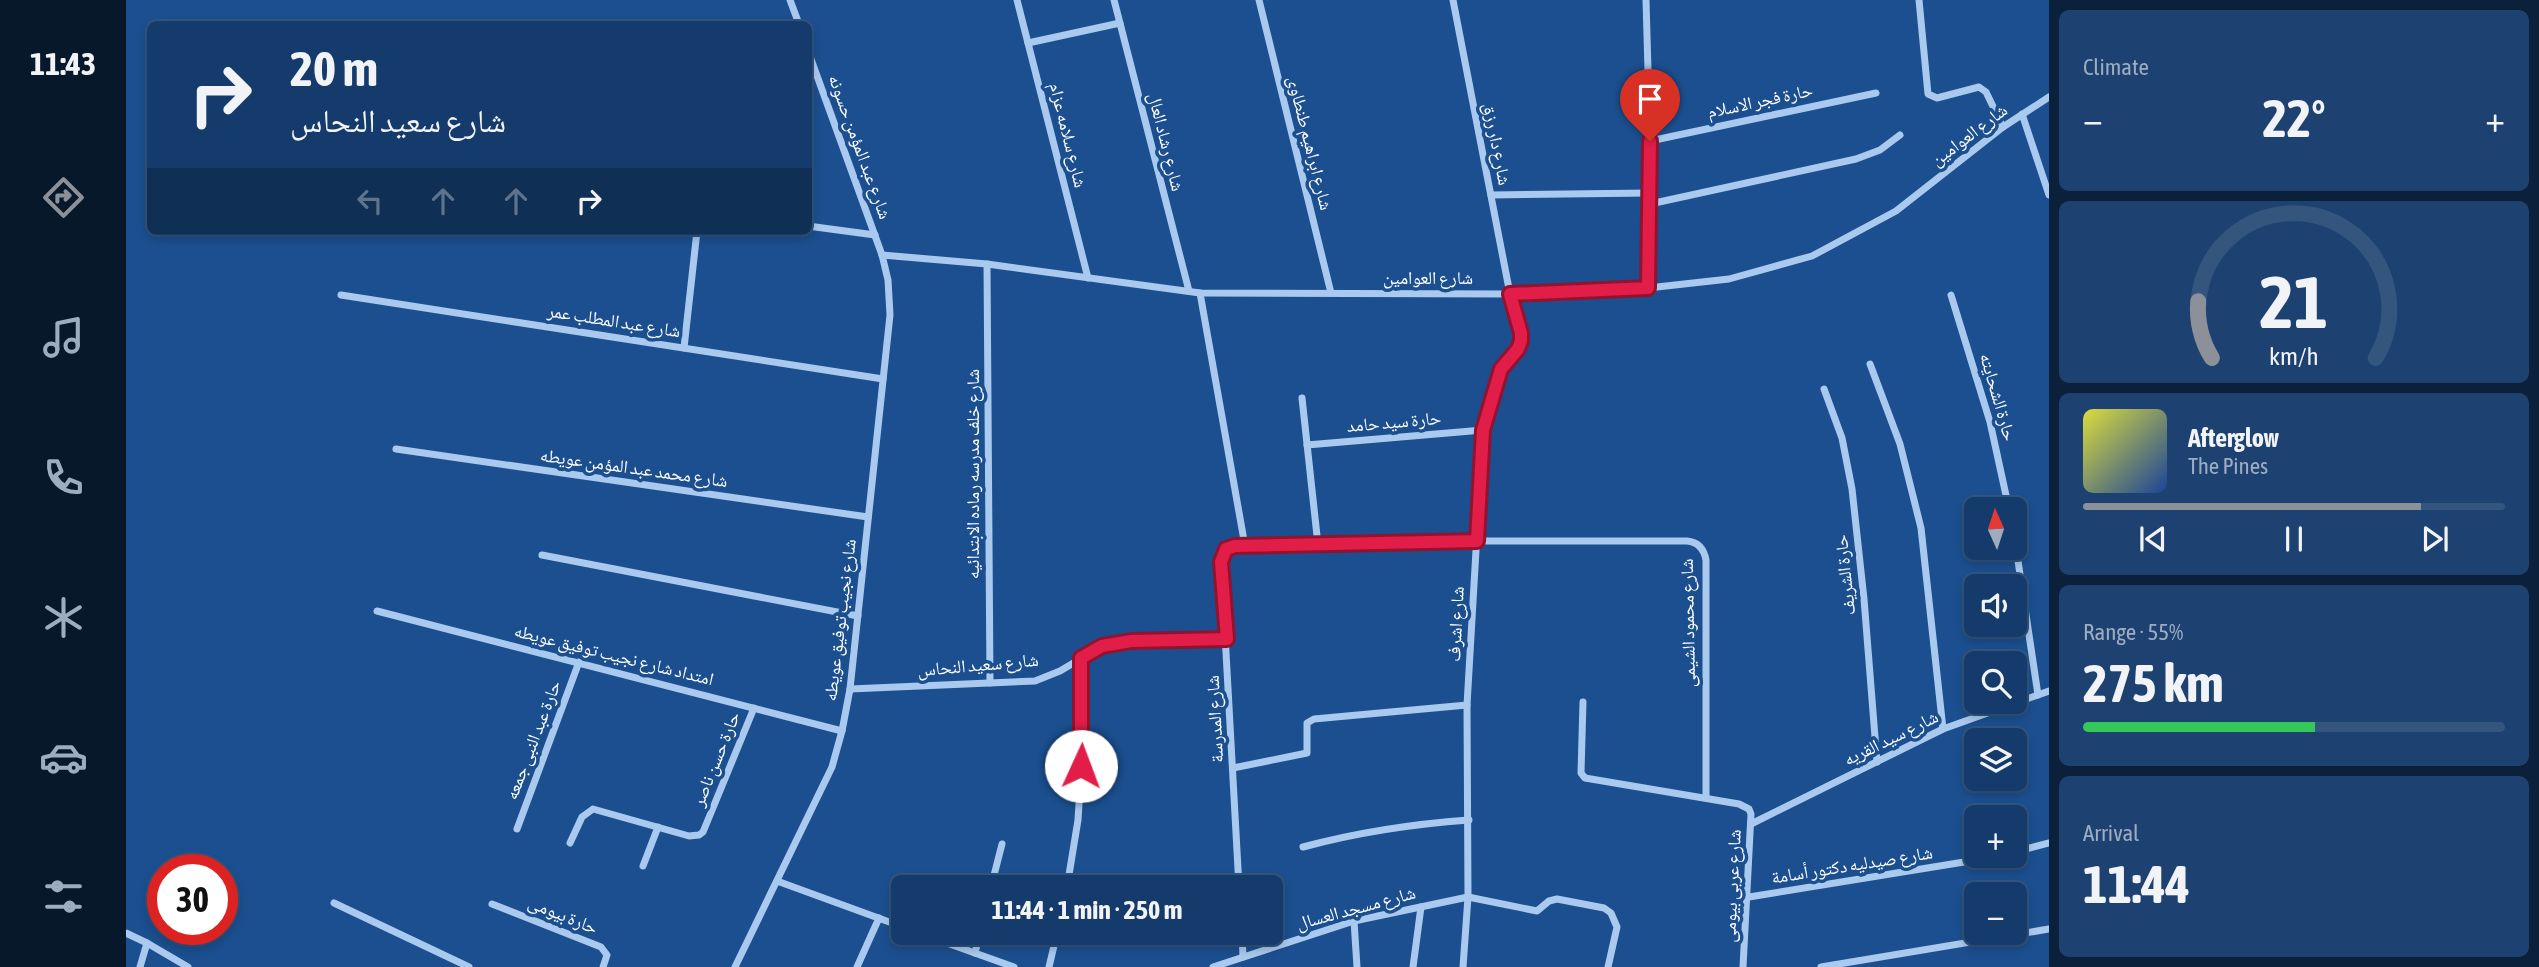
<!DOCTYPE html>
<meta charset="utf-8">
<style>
:root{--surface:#143b6b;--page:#1d4271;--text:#f1f3f6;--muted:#9dadc1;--line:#33557e;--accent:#8c9099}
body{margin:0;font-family:"Asap Condensed","Noto Naskh Arabic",sans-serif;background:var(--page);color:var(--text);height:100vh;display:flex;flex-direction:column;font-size:26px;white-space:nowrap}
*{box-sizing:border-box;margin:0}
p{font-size:23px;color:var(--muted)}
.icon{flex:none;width:38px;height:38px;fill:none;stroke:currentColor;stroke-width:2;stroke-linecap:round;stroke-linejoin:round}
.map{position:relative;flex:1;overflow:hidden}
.details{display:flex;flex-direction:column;gap:10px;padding:10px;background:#0b203b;width:490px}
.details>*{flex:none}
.banner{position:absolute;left:21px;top:21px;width:665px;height:214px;border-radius:10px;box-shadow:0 4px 10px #0003,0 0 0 2px var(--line);background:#143b6b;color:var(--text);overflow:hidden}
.needle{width:46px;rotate:357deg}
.controls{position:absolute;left:1838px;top:497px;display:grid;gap:14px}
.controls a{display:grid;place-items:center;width:63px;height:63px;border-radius:10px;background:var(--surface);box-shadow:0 4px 10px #0003,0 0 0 2px var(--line);font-size:35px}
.speed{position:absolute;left:21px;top:854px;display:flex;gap:14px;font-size:35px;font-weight:700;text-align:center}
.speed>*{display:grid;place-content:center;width:91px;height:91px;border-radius:50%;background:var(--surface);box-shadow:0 4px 10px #0003,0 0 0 2px var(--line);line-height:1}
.speed .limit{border:10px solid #d22;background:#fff;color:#111}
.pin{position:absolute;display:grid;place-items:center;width:60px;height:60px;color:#fff;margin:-72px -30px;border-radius:50% 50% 50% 0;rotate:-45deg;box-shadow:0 0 7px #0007}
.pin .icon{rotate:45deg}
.me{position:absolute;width:77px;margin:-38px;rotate:2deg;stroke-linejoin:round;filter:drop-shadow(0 0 5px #0008)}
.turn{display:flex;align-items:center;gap:24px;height:147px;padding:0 28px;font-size:32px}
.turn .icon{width:91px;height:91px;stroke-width:2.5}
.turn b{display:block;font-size:49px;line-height:60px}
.lanes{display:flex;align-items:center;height:66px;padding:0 28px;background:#0003;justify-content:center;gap:35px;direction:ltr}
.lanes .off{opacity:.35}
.big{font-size:52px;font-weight:700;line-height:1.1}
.details .card{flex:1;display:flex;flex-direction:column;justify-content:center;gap:10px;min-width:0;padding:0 24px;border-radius:10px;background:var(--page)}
.details .dial{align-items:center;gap:0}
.dial svg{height:182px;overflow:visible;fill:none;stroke:var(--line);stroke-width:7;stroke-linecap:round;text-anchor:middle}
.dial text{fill:var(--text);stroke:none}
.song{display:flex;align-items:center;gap:21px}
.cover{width:84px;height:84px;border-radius:10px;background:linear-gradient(135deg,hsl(60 70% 55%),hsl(220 70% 35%))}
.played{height:7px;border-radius:4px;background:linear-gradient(90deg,var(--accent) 80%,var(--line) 80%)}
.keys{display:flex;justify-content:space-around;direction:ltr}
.heat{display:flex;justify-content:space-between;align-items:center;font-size:38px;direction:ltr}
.charge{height:10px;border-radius:5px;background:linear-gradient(90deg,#34c759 55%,var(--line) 0)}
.trip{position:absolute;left:765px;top:875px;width:392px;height:70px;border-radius:10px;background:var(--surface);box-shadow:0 4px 10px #0003,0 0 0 2px var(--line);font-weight:700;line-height:70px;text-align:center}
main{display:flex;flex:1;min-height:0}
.tabs{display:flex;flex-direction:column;width:126px;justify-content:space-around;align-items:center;background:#08182b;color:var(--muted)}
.tabs .icon{width:49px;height:49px}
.tabs .selected{color:var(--accent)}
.tabs b{font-size:32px;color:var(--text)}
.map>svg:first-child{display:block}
</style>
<main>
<nav class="tabs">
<b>11:43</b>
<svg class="icon selected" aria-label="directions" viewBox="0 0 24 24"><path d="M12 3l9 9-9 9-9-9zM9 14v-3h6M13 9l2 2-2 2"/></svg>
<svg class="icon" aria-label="music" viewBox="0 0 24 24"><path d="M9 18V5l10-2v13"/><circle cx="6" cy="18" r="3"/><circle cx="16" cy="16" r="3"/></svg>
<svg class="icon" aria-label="phone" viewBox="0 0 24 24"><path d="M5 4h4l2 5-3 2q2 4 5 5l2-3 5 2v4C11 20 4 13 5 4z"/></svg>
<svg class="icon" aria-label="climate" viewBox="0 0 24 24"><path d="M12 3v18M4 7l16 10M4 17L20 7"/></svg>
<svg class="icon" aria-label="car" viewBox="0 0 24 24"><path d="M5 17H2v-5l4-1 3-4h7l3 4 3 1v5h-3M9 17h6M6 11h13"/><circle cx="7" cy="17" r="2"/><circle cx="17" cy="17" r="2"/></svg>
<svg class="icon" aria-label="filters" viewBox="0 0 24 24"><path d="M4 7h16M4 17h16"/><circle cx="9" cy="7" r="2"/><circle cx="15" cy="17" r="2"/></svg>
</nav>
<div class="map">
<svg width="1923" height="967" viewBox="0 0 1923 967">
<rect width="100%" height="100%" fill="#1b4f8f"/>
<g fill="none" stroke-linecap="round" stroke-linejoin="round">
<g stroke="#a9c9ee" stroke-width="7">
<path d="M664 0 673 24"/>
<path d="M891 0 962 278"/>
<path d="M988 0 1063 291"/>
<path d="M1133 0 1205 293"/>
<path d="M1327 0 1384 294 1395 341 1387 356 1375 369 1357 430 1341 705 1342 897 1337 967"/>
<path d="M1520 0 1524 141 1522 288"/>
<path d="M1793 0 1802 94 1811 98 1853 87 1860 92 1877 127"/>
<path d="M902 43 994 23"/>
<path d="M1896 114 1923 195"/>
<path d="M1524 141 1750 93"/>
<path d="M1365 195 1524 193"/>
<path d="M1524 204 1730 159 1754 150 1774 135"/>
<path d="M682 226 749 235"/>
<path d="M756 255 861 264 1074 293 1384 294 1522 288 1603 279 1686 256 1770 211 1877 127 1923 97"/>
<path d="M861 264 864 683"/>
<path d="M1074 293 1119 546"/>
<path d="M215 295 757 379"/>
<path d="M1825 295 1864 422 1883 509"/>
<path d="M558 348 571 231"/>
<path d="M1744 364 1774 444 1795 528 1817 729"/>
<path d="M1698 389 1716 438 1726 489 1738 599 1751 762"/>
<path d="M1176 398 1192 545"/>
<path d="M1181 445 1357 430"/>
<path d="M270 449 742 517"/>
<path d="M1888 534 1912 695"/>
<path d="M416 555 732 616"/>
<path d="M251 611 716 731"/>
<path d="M724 689 909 681 934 671 976 646 1005 641 1101 639"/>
<path d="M1457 702 1455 773 1459 778 1613 804 1623 809 1625 814 1617 967"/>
<path d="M1107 768 1181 753V723L1188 719 1341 705"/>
<path d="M1625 824 1817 729 1923 691"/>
<path d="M391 829 453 662"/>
<path d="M444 843 456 817 467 809 563 836 573 835 577 832 628 708"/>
<path d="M1177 847C1233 832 1286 824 1343 820"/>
<path d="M1888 852 1923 843"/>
<path d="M517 866 532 827"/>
<path d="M651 881 777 927"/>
<path d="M865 887 876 844"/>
<path d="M941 887 952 820 957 739 955 658"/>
<path d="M1113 887 1095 562 1097 553 1104 547 1351 541H1561C1572 542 1578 549 1580 560V797"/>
<path d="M1623 897 1875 856"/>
<path d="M208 903 343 967"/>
<path d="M366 904 475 947 481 955 477 967"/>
<path d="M1228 921 1231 967"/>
<path d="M0 933 21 943 14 967"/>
<path d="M793 933 888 967"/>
<path d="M1116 933 1117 957"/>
<path d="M21 943 62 967"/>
<path d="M849 953 854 933"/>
<path d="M609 967 706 767 716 731 724 689 764 315 762 280 756 255 682 51"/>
<path d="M731 967 753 918"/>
<path d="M923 967 931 933"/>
<path d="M1087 967 1228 921 1342 897 1411 911 1423 901 1431 899 1478 908 1485 913 1491 927 1482 967"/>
<path d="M1287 967 1295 907"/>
<path d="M1695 967 1923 929"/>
</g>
</g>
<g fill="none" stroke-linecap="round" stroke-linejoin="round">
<defs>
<path id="route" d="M955 766V658L976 646 1005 641 1101 639 1095 562 1100 549 1109 546 1351 541 1357 430 1375 369 1392 349 1395 341V333L1384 294 1522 288 1524 141"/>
</defs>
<use href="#route" stroke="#92132f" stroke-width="18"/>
<use href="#route" stroke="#e11d48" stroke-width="12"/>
</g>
<g text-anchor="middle" stroke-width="7" stroke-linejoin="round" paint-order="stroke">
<g font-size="18" fill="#fff" stroke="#1b4f8f">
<text transform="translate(1634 101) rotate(-12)" y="6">حارة فجر الاسلام</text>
<text transform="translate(942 135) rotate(76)" y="6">شارع سلامه عزام</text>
<text transform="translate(1843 135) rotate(-37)" y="6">شارع العوامين</text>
<text transform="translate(1040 142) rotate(76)" y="6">شارع رشاد العال</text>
<text transform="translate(1184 143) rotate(76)" y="6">شارع ابراهيم طنطاوى</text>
<text transform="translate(1371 144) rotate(79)" y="6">شارع دار رزق</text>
<text transform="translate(734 147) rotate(70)" y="6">شارع عبد المؤمن حسونه</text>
<text x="1302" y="284">شارع العوامين</text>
<text transform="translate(488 321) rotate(9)" y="6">شارع عبد المطلب عمر</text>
<text transform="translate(1872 397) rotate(74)" y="6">حارة الشحايته</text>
<text transform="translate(1268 422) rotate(-5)" y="6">حارة سيد حامد</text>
<text transform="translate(508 468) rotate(8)" y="6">شارع محمد عبد المؤمن عويطه</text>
<text transform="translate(847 474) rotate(-90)" y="6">شارع خلف مدرسه رماده الابتدائيه</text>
<text transform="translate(1719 575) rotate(-96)" y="6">حارة الشريف</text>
<text transform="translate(714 620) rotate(-83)" y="6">شارع نجيب توفيق عويطه</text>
<text transform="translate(1562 623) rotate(-91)" y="6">شارع محمود الشيمى</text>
<text transform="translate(1330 624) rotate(-87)" y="6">شارع اشرف</text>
<text transform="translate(488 655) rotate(14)" y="6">امتداد شارع نجيب توفيق عويطه</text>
<text transform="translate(852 665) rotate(-5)" y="6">شارع سعيد النحاس</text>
<text transform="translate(1089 719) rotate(-93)" y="6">شارع المدرسة</text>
<text transform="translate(1765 738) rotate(-26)" y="6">شارع سيد القريه</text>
<text transform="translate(407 740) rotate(-69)" y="6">حارة عبد النبى جمعه</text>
<text transform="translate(590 759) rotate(-68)" y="6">حارة حسن ناصر</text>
<text transform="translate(1726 865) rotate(-9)" y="6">شارع صيدليه دكتور أسامة</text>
<text transform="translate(1606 886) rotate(-87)" y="6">شارع عربى بيومى</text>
<text transform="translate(1230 908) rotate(-15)" y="6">شارع مسجد العسال</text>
<text transform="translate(437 915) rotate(22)" y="6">حارة بيومى</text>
</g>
</g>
</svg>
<div class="controls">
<a><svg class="needle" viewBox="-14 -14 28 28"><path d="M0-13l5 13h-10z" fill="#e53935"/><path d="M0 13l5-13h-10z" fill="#9dadc1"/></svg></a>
<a><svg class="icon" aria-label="sound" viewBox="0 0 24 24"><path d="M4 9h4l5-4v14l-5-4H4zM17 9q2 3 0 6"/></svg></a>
<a><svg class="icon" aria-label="search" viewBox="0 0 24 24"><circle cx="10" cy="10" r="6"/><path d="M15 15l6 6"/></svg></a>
<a><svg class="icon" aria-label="layers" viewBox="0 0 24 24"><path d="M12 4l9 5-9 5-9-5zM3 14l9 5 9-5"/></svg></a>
<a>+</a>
<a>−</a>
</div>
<div class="speed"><div class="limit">30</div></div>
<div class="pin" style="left:1524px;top:141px;background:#d93025"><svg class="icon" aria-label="arrive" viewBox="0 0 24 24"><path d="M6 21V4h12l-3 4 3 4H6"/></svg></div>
<svg class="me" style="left:955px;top:766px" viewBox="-20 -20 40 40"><circle r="19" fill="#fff"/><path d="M0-13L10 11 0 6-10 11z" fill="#e11d48"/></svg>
<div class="trip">11:44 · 1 min · 250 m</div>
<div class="banner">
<div class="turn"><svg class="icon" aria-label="right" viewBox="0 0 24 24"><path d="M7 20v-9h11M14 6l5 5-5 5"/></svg><div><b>20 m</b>شارع سعيد النحاس</div></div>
<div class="lanes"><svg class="icon off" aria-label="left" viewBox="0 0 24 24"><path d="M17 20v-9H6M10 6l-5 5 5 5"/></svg><svg class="icon off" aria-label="ahead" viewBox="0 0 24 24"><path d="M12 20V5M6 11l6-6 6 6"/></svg><svg class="icon off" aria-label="ahead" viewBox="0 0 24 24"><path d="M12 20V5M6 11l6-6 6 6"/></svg><svg class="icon" aria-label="right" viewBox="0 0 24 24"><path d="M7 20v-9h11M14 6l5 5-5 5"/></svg></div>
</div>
</div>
<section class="details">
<div class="card"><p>Climate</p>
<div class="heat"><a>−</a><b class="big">22°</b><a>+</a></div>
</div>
<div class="card dial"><svg viewBox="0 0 100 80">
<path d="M14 69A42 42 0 1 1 86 69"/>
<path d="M14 69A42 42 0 0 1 8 44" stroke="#8c9099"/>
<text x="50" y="56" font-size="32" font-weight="700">21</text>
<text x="50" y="72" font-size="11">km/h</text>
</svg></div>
<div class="card">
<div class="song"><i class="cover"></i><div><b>Afterglow</b><p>The Pines</p></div></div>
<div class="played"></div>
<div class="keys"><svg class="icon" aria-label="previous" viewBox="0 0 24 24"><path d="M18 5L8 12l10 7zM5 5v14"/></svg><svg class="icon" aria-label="pause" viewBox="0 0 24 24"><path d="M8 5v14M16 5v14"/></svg><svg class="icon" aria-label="next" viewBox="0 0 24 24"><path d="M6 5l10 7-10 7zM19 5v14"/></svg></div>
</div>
<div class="card"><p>Range · 55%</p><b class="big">275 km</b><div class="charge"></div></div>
<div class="card"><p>Arrival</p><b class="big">11:44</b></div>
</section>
</main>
